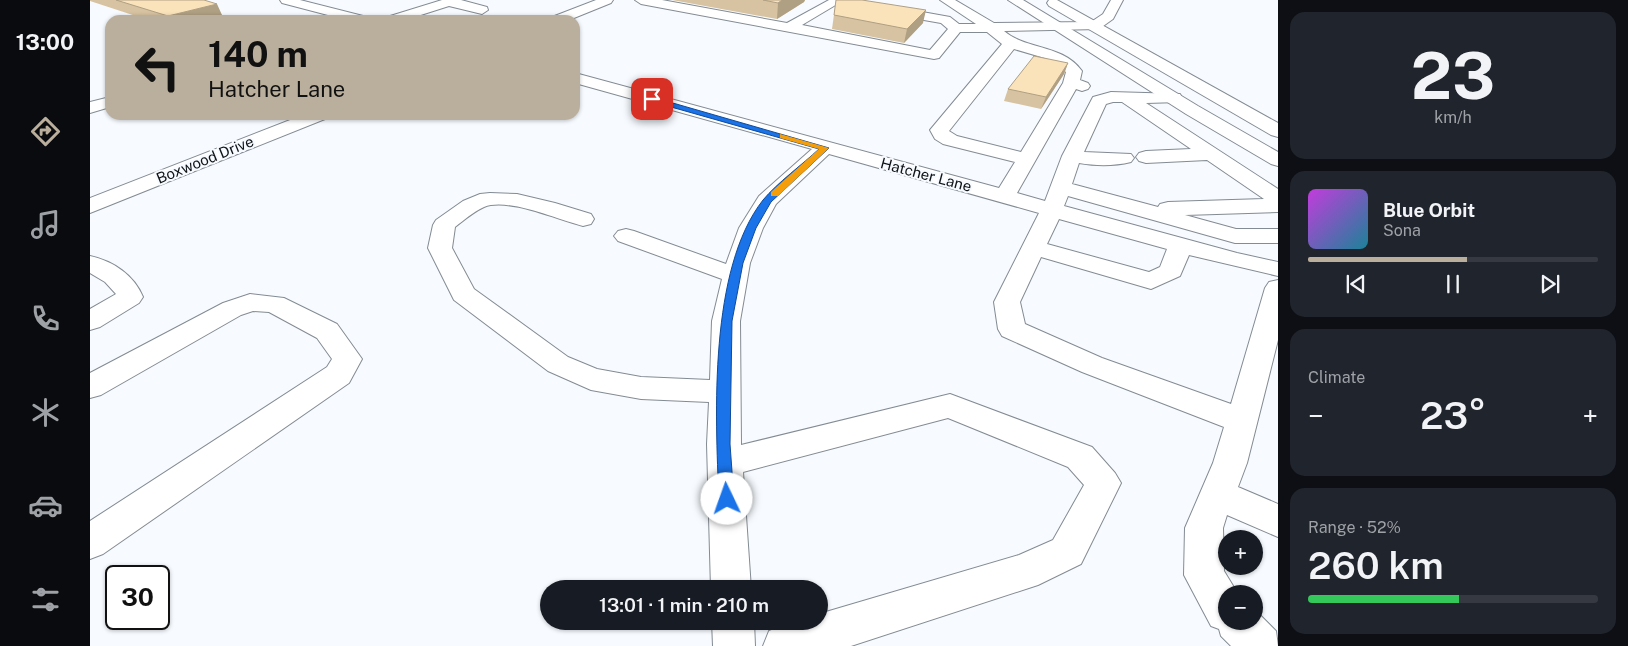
<!DOCTYPE html>
<meta charset="utf-8">
<style>
:root{--surface:#171b24;--page:#20242c;--text:#f1f3f6;--muted:#9ea1a6;--line:#363941;--accent:#baaf9c}
body{margin:0;font-family:"Public Sans",sans-serif;background:var(--page);color:var(--text);height:100vh;display:flex;flex-direction:column;font-size:19px;white-space:nowrap}
*{box-sizing:border-box;margin:0}
p{font-size:16px;color:var(--muted)}
.icon{flex:none;width:28px;height:28px;fill:none;stroke:currentColor;stroke-width:2;stroke-linecap:round;stroke-linejoin:round}
.map{position:relative;flex:1;overflow:hidden}
.panel{display:flex;flex-direction:column;gap:12px;padding:12px;background:#0d0f14;width:350px}
.panel>*{flex:none}
.banner{position:absolute;left:15px;top:15px;width:475px;height:105px;border-radius:15px;box-shadow:0 1px 4px #0004;background:#baaf9c;color:#111;overflow:hidden}
.fabs{position:absolute;left:1128px;top:530px;display:grid;gap:10px}
.fabs a{display:grid;place-items:center;width:45px;height:45px;border-radius:50%;background:var(--surface);box-shadow:0 1px 4px #0004;font-size:25px}
.speed{position:absolute;left:15px;top:565px;display:flex;gap:10px;font-size:25px;font-weight:700;text-align:center}
.speed>*{display:grid;place-content:center;width:65px;height:65px;border-radius:50%;background:var(--surface);box-shadow:0 1px 4px #0004;line-height:1}
.speed .limit{border:2px solid #111;border-radius:8px;background:#fff;color:#111}
.pin{position:absolute;display:grid;place-items:center;width:42px;height:42px;color:#fff;margin:-21px;border-radius:10px;box-shadow:0 2px 8px #0006}
.me{position:absolute;width:55px;margin:-28px;rotate:357deg;stroke-linejoin:round;filter:drop-shadow(0 0 4px #0008)}
.turn{display:flex;align-items:center;gap:18px;height:105px;padding:0 20px;font-size:22px}
.turn .icon{width:65px;height:65px;stroke-width:2.5}
.turn b{display:block;font-size:35px;line-height:42px}
.big{font-size:38px;font-weight:600;line-height:1.1}
.panel .widget{flex:1;display:flex;flex-direction:column;justify-content:center;gap:8px;min-width:0;padding:0 18px;border-radius:15px;background:var(--page)}
.panel .dial{align-items:center;gap:0}
.dial b{font-size:65px;line-height:1}
.song{display:flex;align-items:center;gap:15px}
.cover{width:60px;height:60px;border-radius:8px;background:linear-gradient(135deg,hsl(290 70% 55%),hsl(190 70% 35%))}
.played{height:5px;border-radius:2px;background:linear-gradient(90deg,var(--accent) 55%,var(--line) 55%)}
.keys{display:flex;justify-content:space-around;direction:ltr}
.heat{display:flex;justify-content:space-between;align-items:center;font-size:28px;direction:ltr}
.charge{height:8px;border-radius:4px;background:linear-gradient(90deg,#34c759 52%,var(--line) 0)}
.trip{position:absolute;left:450px;top:580px;width:288px;height:50px;border-radius:25px;background:var(--surface);box-shadow:0 1px 4px #0004;font-weight:600;line-height:50px;text-align:center}
main{display:flex;flex:1;min-height:0}
.menu{display:flex;flex-direction:column;width:90px;justify-content:space-around;align-items:center;background:#090b0e;color:var(--muted)}
.menu .icon{width:35px;height:35px}
.menu .active{color:var(--accent)}
.menu b{font-size:22px;color:var(--text)}
.map>svg:first-child{display:block}
</style>
<main>
<nav class="menu">
<b>13:00</b>
<svg class="icon active" aria-label="directions" viewBox="0 0 24 24"><path d="M12 3l9 9-9 9-9-9zM9 14v-3h6M13 9l2 2-2 2"/></svg>
<svg class="icon" aria-label="music" viewBox="0 0 24 24"><path d="M9 18V5l10-2v13"/><circle cx="6" cy="18" r="3"/><circle cx="16" cy="16" r="3"/></svg>
<svg class="icon" aria-label="phone" viewBox="0 0 24 24"><path d="M5 4h4l2 5-3 2q2 4 5 5l2-3 5 2v4C11 20 4 13 5 4z"/></svg>
<svg class="icon" aria-label="climate" viewBox="0 0 24 24"><path d="M12 3v18M4 7l16 10M4 17L20 7"/></svg>
<svg class="icon" aria-label="car" viewBox="0 0 24 24"><path d="M5 17H2v-5l4-1 3-4h7l3 4 3 1v5h-3M9 17h6M6 11h13"/><circle cx="7" cy="17" r="2"/><circle cx="17" cy="17" r="2"/></svg>
<svg class="icon" aria-label="filters" viewBox="0 0 24 24"><path d="M4 7h16M4 17h16"/><circle cx="9" cy="7" r="2"/><circle cx="15" cy="17" r="2"/></svg>
</nav>
<div class="map">
<svg width="1188" height="646" viewBox="0 0 1188 646">
<rect width="100%" height="100%" fill="#f7fbff"/>
<g fill="none" stroke-linecap="round" stroke-linejoin="round">
<defs>
<g id="minor">
<path d="M190 0H210L277 17 279 20H257L192 3Z"/>
<path d="M352 0H371L397 7 398 10 392 14 359 6 315 20H295L297 17Z"/>
<path d="M506 0H523L521 3 479 20H460L462 17Z"/>
<path d="M545 0H572L697 23 739 0H754L712 25 840 50 858 29 851 23 794 13 793 10 794 7 799 6 860 17 869 24H886L850 0H865L904 23 1001 22 1013 14 1021 0H1033L1023 19 1009 29 914 31C936 50 973 44 992 71L990 80 998 83 1000 86 998 89 992 91 986 89 927 193 955 201 972 156 1003 97 1021 92 1090 94 1092 98 1090 102 1056 103 1188 189V212L1095 215 1146 229H1188V243H1145L978 196 974 206 1147 253 1188 262V276L1099 255 1090 276 1061 289 951 257 930 302 935 324 1012 358 1141 404 1175 288 1179 282 1188 280V340L1157 463 1148 487 1188 504V537L1137 515 1133 528 1134 571 1148 594H1136V621H1164V609L1186 631 1188 646H1141L1131 636 1129 629 1121 626 1094 575 1095 528 1123 463 1134 427 992 372 912 336 908 329 904 302 949 213 739 154 686 204 673 228 660 263 650 321 651 445 860 394 1002 447 1025 473 1031 483 991 564 948 585 761 646H673L679 631C696 624 710 621 729 621V614L929 555 963 540 994 485 978 467 858 418 653 472 661 589H621L617 444 619 402 551 399 501 390 458 371 364 300 338 248 343 225 346 220 373 201 390 194 400 193 427 194 465 203 501 214 504 219 501 224 493 226C468 220 418 197 394 207 383 212 374 220 365 227L362 248 384 289 478 357 507 369 551 377 620 380 622 321 632 279 528 241 524 236 528 231 536 229 544 231 636 264 649 228 669 196 722 149 485 83V73L909 188 925 162 853 144 845 139 840 130 912 44 897 32H870L849 58 844 59 551 4ZM924 49 958 59 976 72 973 83 931 152 867 136 859 131ZM1023 102H1032L1101 149 1056 151 1049 153 1046 157 1049 161 1056 163 1117 160 1174 199 1078 202 1070 204 1068 207 982 184 989 163C1006 166 1025 166 1041 162L1044 158 1041 154 994 152 1016 104ZM969 219 1077 249 1070 267 1059 272 957 244Z"/>
<path d="M20 97V107L0 113V102Z"/>
<path d="M213 115H238L235 119 0 213V198Z"/>
<path d="M0 256C23 261 44 275 53 297L49 303 10 327 0 330V309L26 294 15 282 0 273Z"/>
<path d="M160 294 194 298 247 324 272 359 259 383 13 554 0 559V521L237 367 242 359 227 338 179 312 163 311 151 315 11 395 0 398V373L133 303Z"/>
<path d="M622 621H664L665 646H623Z"/>
</g>
<g id="major">
<path d="M918 0H933L1108 106 1188 152V166L1181 164 1096 114Z"/>
<path d="M959 0H967L1188 123V137L1181 135 959 6 957 3Z"/>
</g>
</defs>
<use href="#minor" stroke="#838b93" stroke-width="2"/>
<use href="#major" stroke="#838b93" stroke-width="2"/>
<use href="#minor" fill="#fff" fill-rule="evenodd"/>
<use href="#major" fill="#fff" fill-rule="evenodd"/>
</g>
<g fill="#d7c3a1">
<path d="M0 0H114L132 15 115 20H58L0 1Z"/>
<path d="M582 0H715L714 2 687 19Z"/>
<path d="M746 0 833 23 814 43 742 29Z"/>
<path d="M978 63 974 74 951 109 914 101 918 89Z"/>
</g>
<g fill="#af9f83">
<path d="M692 0H715L714 2 687 19 688 3Z"/>
<path d="M127 4 132 15 115 20H80L78 16Z"/>
<path d="M836 10 833 23 814 43 817 29Z"/>
<path d="M978 63 974 74 951 109 956 97Z"/>
</g>
<g fill="#fae3bb" stroke="#af9f83">
<path d="M26 0H114L127 4 78 16Z"/>
<path d="M673 0H692L688 3Z"/>
<path d="M746 0H772L836 10 817 29 744 15Z"/>
<path d="M944 56 978 63 956 97 918 89Z"/>
</g>
<path fill="#1a73e8" stroke="#114b97" d="M562 97 739 148 681 202 666 228 653 263 642 321 640 444 644 499 642 503 637 505 632 503 629 499C625 414 619 269 673 200 687 183 713 164 729 149L560 101V98Z"/>
<path fill="#f59e0b" d="M690 134 739 148 688 196H681V192L729 149 690 138Z"/>
<g text-anchor="middle" stroke-width="4" stroke-linejoin="round" paint-order="stroke">
<g font-size="15" fill="#111417" stroke="#f7fbff">
<text transform="translate(115 160) rotate(-22)" y="5">Boxwood Drive</text>
<text transform="translate(836 175) rotate(15)" y="5">Hatcher Lane</text>
</g>
</g>
</svg>
<div class="fabs">
<a>+</a>
<a>−</a>
</div>
<div class="speed"><div class="limit">30</div></div>
<div class="pin" style="left:562px;top:99px;background:#d93025"><svg class="icon" aria-label="arrive" viewBox="0 0 24 24"><path d="M6 21V4h12l-3 4 3 4H6"/></svg></div>
<svg class="me" style="left:637px;top:499px" viewBox="-20 -20 40 40"><circle r="19" fill="#fff"/><path d="M0-13L10 11 0 6-10 11z" fill="#1a73e8"/></svg>
<div class="trip">13:01 · 1 min · 210 m</div>
<div class="banner">
<div class="turn"><svg class="icon" aria-label="left" viewBox="0 0 24 24"><path d="M17 20v-9H6M10 6l-5 5 5 5"/></svg><div><b>140 m</b>Hatcher Lane</div></div>
</div>
</div>
<section class="panel">
<div class="widget dial"><b>23</b><p>km/h</p></div>
<div class="widget">
<div class="song"><i class="cover"></i><div><b>Blue Orbit</b><p>Sona</p></div></div>
<div class="played"></div>
<div class="keys"><svg class="icon" aria-label="previous" viewBox="0 0 24 24"><path d="M18 5L8 12l10 7zM5 5v14"/></svg><svg class="icon" aria-label="pause" viewBox="0 0 24 24"><path d="M8 5v14M16 5v14"/></svg><svg class="icon" aria-label="next" viewBox="0 0 24 24"><path d="M6 5l10 7-10 7zM19 5v14"/></svg></div>
</div>
<div class="widget"><p>Climate</p>
<div class="heat"><a>−</a><b class="big">23°</b><a>+</a></div>
</div>
<div class="widget"><p>Range · 52%</p><b class="big">260 km</b><div class="charge"></div></div>
</section>
</main>
